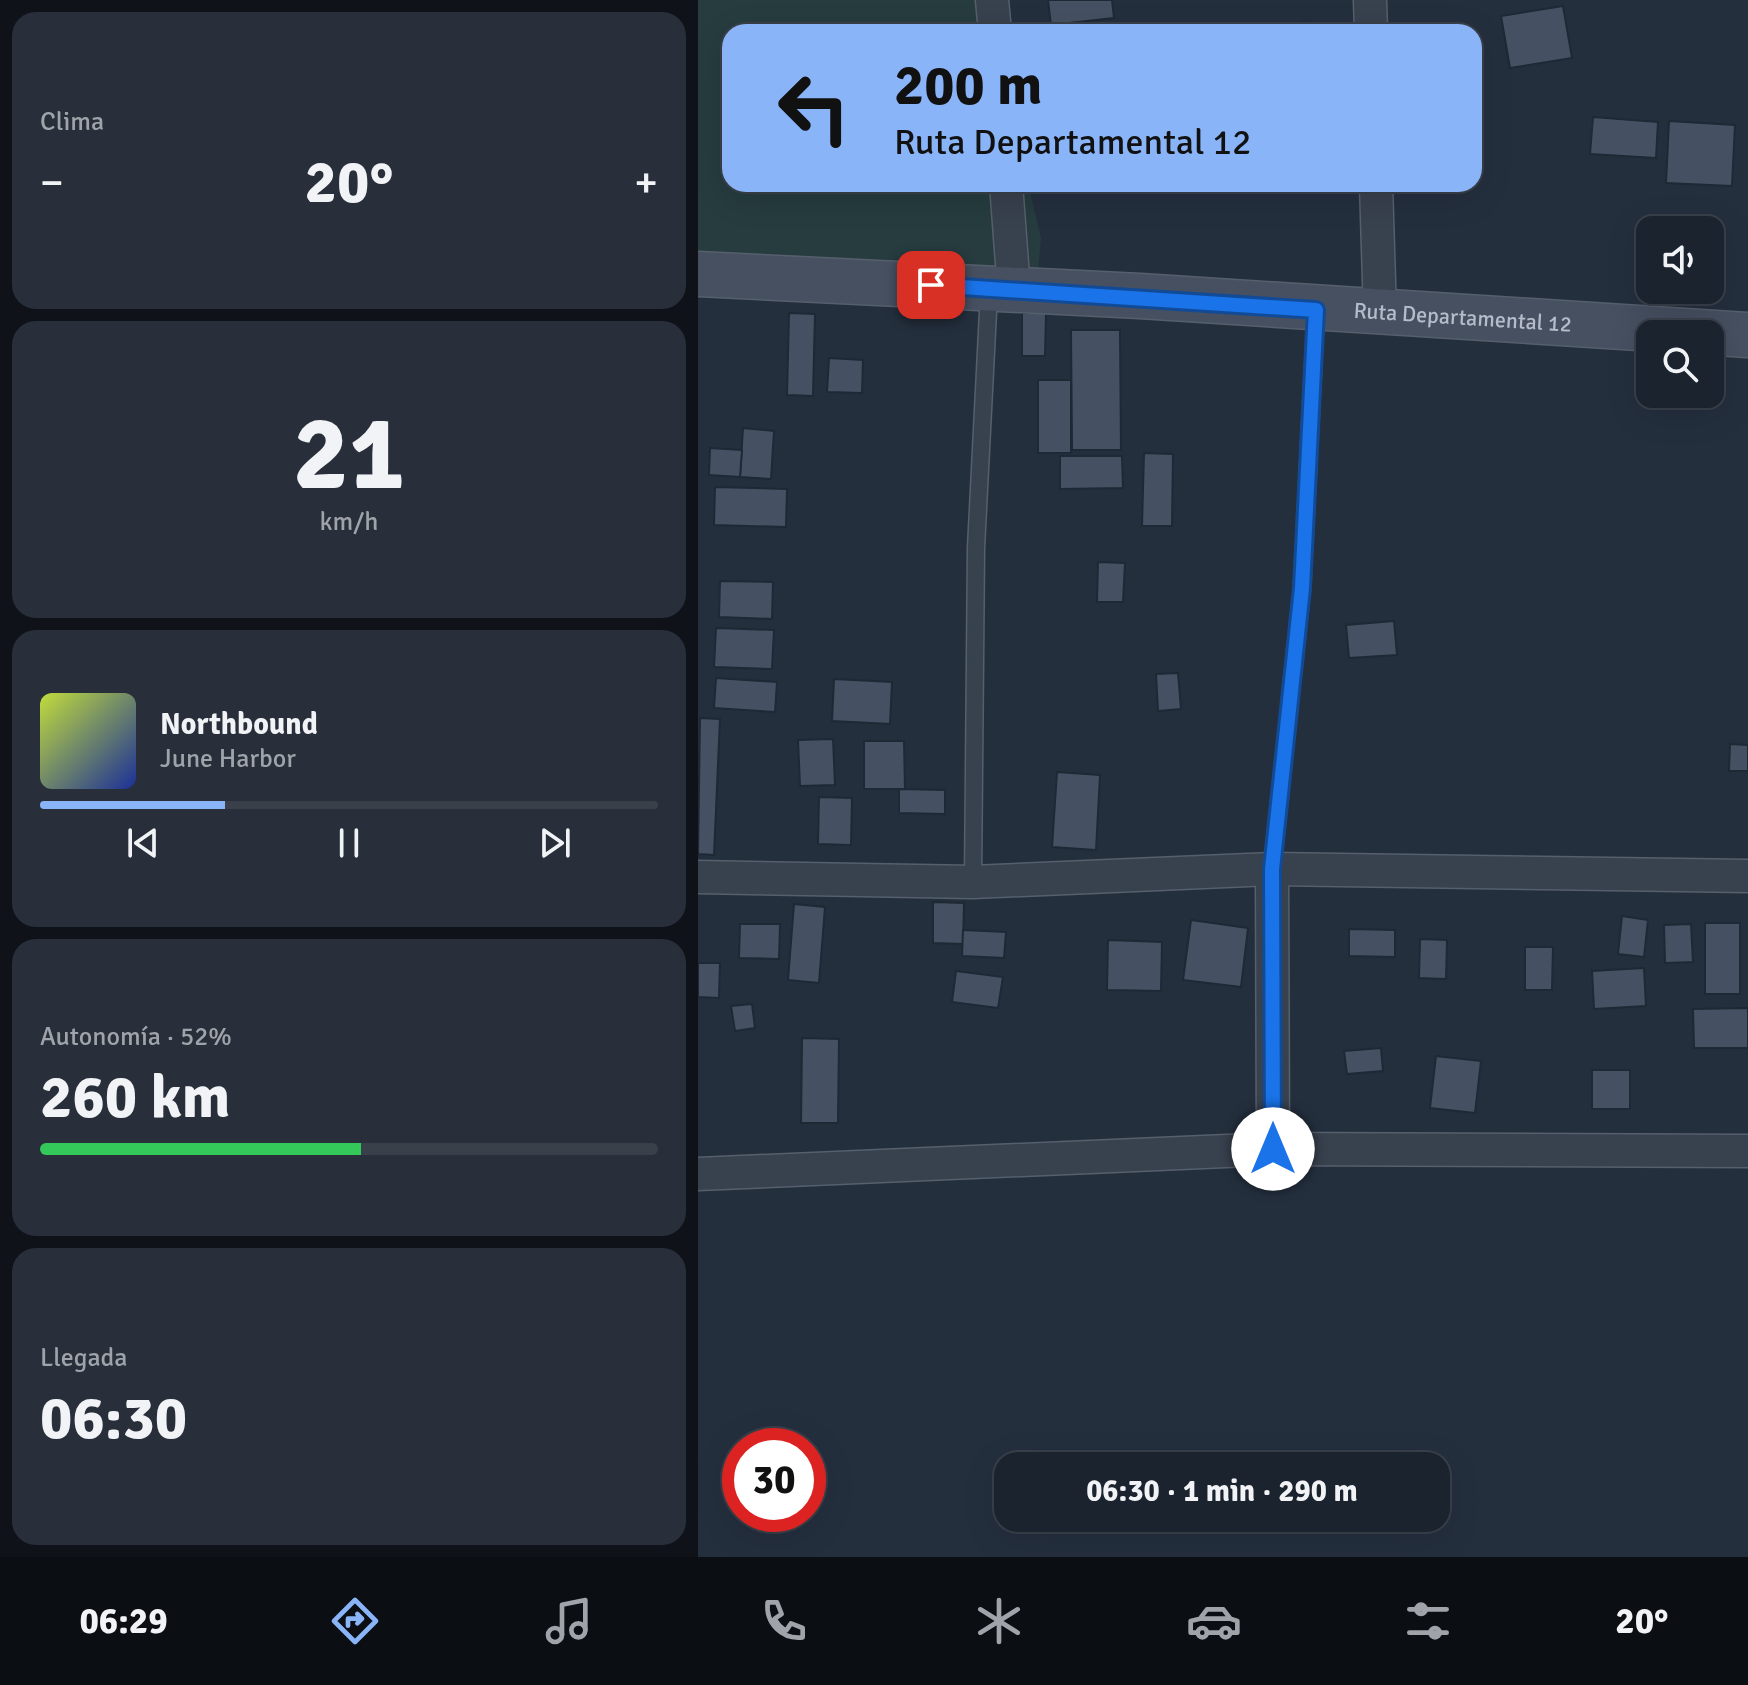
<!DOCTYPE html>
<html lang="es">
<meta charset="utf-8">
<style>
:root{--surface:#1b232e;--page:#282f3a;--text:#f1f3f6;--muted:#a0a4aa;--line:#39404a;--accent:#8ab4f8}
body{margin:0;font-family:Signika,sans-serif;background:var(--page);color:var(--text);height:100vh;display:flex;flex-direction:column;font-size:30px;white-space:nowrap}
*{box-sizing:border-box;margin:0}
p{font-size:26px;color:var(--muted)}
.icon{flex:none;width:44px;height:44px;fill:none;stroke:currentColor;stroke-width:2;stroke-linecap:round;stroke-linejoin:round}
.map{position:relative;flex:1;overflow:hidden}
.panel{display:flex;flex-direction:column;gap:12px;padding:12px;background:#0f1319;width:698px}
.panel>*{flex:none}
.banner{position:absolute;left:24px;top:24px;width:760px;height:168px;border-radius:24px;box-shadow:0 8px 32px #0002,0 0 0 2px var(--line);background:#8ab4f8;color:#111;overflow:hidden}
.controls{position:absolute;left:938px;top:216px;display:grid;gap:16px}
.controls a{display:grid;place-items:center;width:88px;height:88px;border-radius:16px;background:var(--surface);box-shadow:0 8px 32px #0002,0 0 0 2px var(--line);font-size:40px}
.speed{position:absolute;left:24px;top:1428px;display:flex;gap:16px;font-size:40px;font-weight:700;text-align:center}
.speed>*{display:grid;place-content:center;width:104px;height:104px;border-radius:50%;background:var(--surface);box-shadow:0 8px 32px #0002,0 0 0 2px var(--line);line-height:1}
.speed .limit{border:12px solid #d22;background:#fff;color:#111}
.pin{position:absolute;display:grid;place-items:center;width:68px;height:68px;color:#fff;margin:-34px;border-radius:16px;box-shadow:0 4px 12px #0006}
.me{position:absolute;width:88px;margin:-44px;rotate:0deg;stroke-linejoin:round;filter:drop-shadow(0 0 6px #0008)}
.turn{display:flex;align-items:center;gap:28px;height:168px;padding:0 40px;font-size:36px}
.turn .icon{width:104px;height:104px;stroke-width:2.5}
.turn b{display:block;font-size:56px;line-height:68px}
.big{font-size:60px;font-weight:800;line-height:1.1}
.panel .card{flex:1;display:flex;flex-direction:column;justify-content:center;gap:12px;min-width:0;padding:0 28px;border-radius:24px;background:var(--page)}
.panel .dial{align-items:center;gap:0}
.dial b{font-size:104px;line-height:1}
.song{display:flex;align-items:center;gap:24px}
.cover{width:96px;height:96px;border-radius:12px;background:linear-gradient(135deg,hsl(70 70% 55%),hsl(230 70% 35%))}
.played{height:8px;border-radius:4px;background:linear-gradient(90deg,var(--accent) 30%,var(--line) 30%)}
.keys{display:flex;justify-content:space-around;direction:ltr}
.heat{display:flex;justify-content:space-between;align-items:center;font-size:44px;direction:ltr}
.charge{height:12px;border-radius:6px;background:linear-gradient(90deg,#34c759 52%,var(--line) 0)}
.trip{position:absolute;left:296px;top:1452px;width:456px;height:80px;border-radius:24px;background:var(--surface);box-shadow:0 8px 32px #0002,0 0 0 2px var(--line);font-weight:800;line-height:80px;text-align:center}
.dock{display:flex;height:128px;justify-content:space-around;align-items:center;background:#0b0e12;color:var(--muted)}
.dock .icon{width:56px;height:56px}
.dock .active{color:var(--accent)}
.dock b{font-size:36px;color:var(--text)}
main{display:flex;flex:1;min-height:0}
.map>svg:first-child{display:block}
</style>
<main>
<section class="panel">
<div class="card"><p>Clima</p>
<div class="heat"><a>−</a><b class="big">20°</b><a>+</a></div>
</div>
<div class="card dial"><b>21</b><p>km/h</p></div>
<div class="card">
<div class="song"><i class="cover"></i><div><b>Northbound</b><p>June Harbor</p></div></div>
<div class="played"></div>
<div class="keys"><svg class="icon" aria-label="previous" viewBox="0 0 24 24"><path d="M18 5L8 12l10 7zM5 5v14"/></svg><svg class="icon" aria-label="pause" viewBox="0 0 24 24"><path d="M8 5v14M16 5v14"/></svg><svg class="icon" aria-label="next" viewBox="0 0 24 24"><path d="M6 5l10 7-10 7zM19 5v14"/></svg></div>
</div>
<div class="card"><p>Autonomía · 52%</p><b class="big">260 km</b><div class="charge"></div></div>
<div class="card"><p>Llegada</p><b class="big">06:30</b></div>
</section>
<div class="map">
<svg width="1050" height="1557" viewBox="0 0 1050 1557">
<rect width="100%" height="100%" fill="#242f3e"/>
<path fill="#263c3f" d="M0 0H288L295 32H32V184H330L343 238 339 282 0 257Z"/>
<g fill="#455162" stroke="#1f2835" stroke-width="2">
<path d="M350 0H414L416 18 353 25Z"/>
<path d="M865 6 874 58 812 68 803 16Z"/>
<path d="M605 22 644 27V32H604Z"/>
<path d="M895 117 960 122 958 158 892 154Z"/>
<path d="M971 121 1037 125 1034 186 968 183Z"/>
<path d="M91 313 117 314 115 396 89 395Z"/>
<path d="M324 313H348L347 356H324Z"/>
<path d="M373 330H422L423 450H374Z"/>
<path d="M131 358 165 360 164 393 129 392Z"/>
<rect x="340" y="380" width="33" height="73"/>
<path d="M45 428 76 431 73 479 42 477Z"/>
<path d="M12 448 44 450 42 477 11 475Z"/>
<path d="M446 453 475 454 474 526H444Z"/>
<path d="M362 456H424L425 488 362 489Z"/>
<path d="M17 487 89 489 88 527 16 525Z"/>
<path d="M400 562 427 563 425 602H399Z"/>
<path d="M22 581 75 582 74 619 21 617Z"/>
<path d="M696 621 699 655 651 658 648 625Z"/>
<path d="M18 628 76 630 74 669 16 667Z"/>
<path d="M480 673 483 709 460 711 458 674Z"/>
<path d="M18 678 79 682 77 712 16 708Z"/>
<path d="M136 679 194 682 192 724 134 721Z"/>
<path d="M2 718 22 719 16 855 0 854Z"/>
<path d="M135 739 137 785 102 786 100 740Z"/>
<path d="M166 741H206L207 789H166Z"/>
<path d="M1032 744 1050 745V771H1031Z"/>
<path d="M359 772 402 775 398 850 354 847Z"/>
<path d="M201 789 247 790V814L201 813Z"/>
<path d="M121 797 154 798 153 845 120 844Z"/>
<path d="M235 902 266 903 265 944 235 943Z"/>
<path d="M96 904 127 907 121 983 90 980Z"/>
<path d="M924 916 950 920 946 957 920 954Z"/>
<path d="M493 920 550 928 543 987 485 980Z"/>
<rect x="1007" y="923" width="35" height="71"/>
<path d="M42 924H82L81 959 41 958Z"/>
<path d="M993 924 995 962 967 963 966 925Z"/>
<path d="M651 929 697 930V957L651 956Z"/>
<path d="M265 930 308 932 306 958 264 956Z"/>
<path d="M722 939 749 940 748 979 721 978Z"/>
<path d="M410 940 464 942 463 991 409 990Z"/>
<path d="M827 947H855L854 990H827Z"/>
<path d="M0 963H22L21 998 0 997Z"/>
<path d="M946 968 948 1006 896 1009 894 971Z"/>
<path d="M258 971 305 977 300 1008 254 1002Z"/>
<path d="M54 1004 57 1028 37 1031 33 1006Z"/>
<path d="M1050 1008V1048H996L995 1009Z"/>
<path d="M104 1038 141 1039 140 1123H103Z"/>
<path d="M683 1048 685 1071 649 1074 646 1051Z"/>
<path d="M738 1056 783 1061 777 1113 732 1108Z"/>
<rect x="894" y="1070" width="38" height="39"/>
</g>
<g fill="none" stroke-linecap="round" stroke-linejoin="round">
<defs>
<g id="lane">
<path d="M574 869 604 588 618 310"/>
<path d="M275 882 278 548 291 292"/>
</g>
<g id="street">
<path d="M294 0 297 32"/>
<path d="M672 0 673 32"/>
<path d="M308 184 316 290"/>
<path d="M678 184 682 314"/>
<path d="M574 869 575 1149"/>
<path d="M0 877 275 882 574 869 1050 876"/>
<path d="M0 1174 575 1149 1050 1151"/>
</g>
<g id="secondary">
<path id="s1" d="M0 274 442 296 1050 335"/>
</g>
</defs>
<use href="#lane" stroke="#565f6c" stroke-width="19"/>
<use href="#street" stroke="#565f6c" stroke-width="35"/>
<use href="#secondary" stroke="#565f6c" stroke-width="47"/>
<use href="#lane" stroke="#38414e" stroke-width="16"/>
<use href="#street" stroke="#38414e" stroke-width="32"/>
<use href="#secondary" stroke="#465061" stroke-width="44"/>
</g>
<g fill="none" stroke-linecap="round" stroke-linejoin="round">
<defs>
<path id="route" d="M233 285 618 310 604 588 574 869 575 1149"/>
</defs>
<use href="#route" stroke="#114b97" stroke-width="20"/>
<use href="#route" stroke="#1a73e8" stroke-width="14"/>
</g>
<g text-anchor="middle" stroke-width="6" stroke-linejoin="round" paint-order="stroke">
<g font-size="22" fill="#b4bcc9" stroke="#1d2633">
<text dy="8" stroke="none"><textPath href="#s1" startOffset="766">Ruta Departamental 12</textPath></text>
</g>
</g>
</svg>
<div class="controls">
<a><svg class="icon" aria-label="sound" viewBox="0 0 24 24"><path d="M4 9h4l5-4v14l-5-4H4zM17 9q2 3 0 6"/></svg></a>
<a><svg class="icon" aria-label="search" viewBox="0 0 24 24"><circle cx="10" cy="10" r="6"/><path d="M15 15l6 6"/></svg></a>
</div>
<div class="speed"><div class="limit">30</div></div>
<div class="pin" style="left:233px;top:285px;background:#d93025"><svg class="icon" aria-label="arrive" viewBox="0 0 24 24"><path d="M6 21V4h12l-3 4 3 4H6"/></svg></div>
<svg class="me" style="left:575px;top:1149px" viewBox="-20 -20 40 40"><circle r="19" fill="#fff"/><path d="M0-13L10 11 0 6-10 11z" fill="#1a73e8"/></svg>
<div class="trip">06:30 · 1 min · 290 m</div>
<div class="banner">
<div class="turn"><svg class="icon" aria-label="left" viewBox="0 0 24 24"><path d="M17 20v-9H6M10 6l-5 5 5 5"/></svg><div><b>200 m</b>Ruta Departamental 12</div></div>
</div>
</div>
</main>
<nav class="dock">
<b>06:29</b>
<svg class="icon active" aria-label="directions" viewBox="0 0 24 24"><path d="M12 3l9 9-9 9-9-9zM9 14v-3h6M13 9l2 2-2 2"/></svg>
<svg class="icon" aria-label="music" viewBox="0 0 24 24"><path d="M9 18V5l10-2v13"/><circle cx="6" cy="18" r="3"/><circle cx="16" cy="16" r="3"/></svg>
<svg class="icon" aria-label="phone" viewBox="0 0 24 24"><path d="M5 4h4l2 5-3 2q2 4 5 5l2-3 5 2v4C11 20 4 13 5 4z"/></svg>
<svg class="icon" aria-label="climate" viewBox="0 0 24 24"><path d="M12 3v18M4 7l16 10M4 17L20 7"/></svg>
<svg class="icon" aria-label="car" viewBox="0 0 24 24"><path d="M5 17H2v-5l4-1 3-4h7l3 4 3 1v5h-3M9 17h6M6 11h13"/><circle cx="7" cy="17" r="2"/><circle cx="17" cy="17" r="2"/></svg>
<svg class="icon" aria-label="filters" viewBox="0 0 24 24"><path d="M4 7h16M4 17h16"/><circle cx="9" cy="7" r="2"/><circle cx="15" cy="17" r="2"/></svg>
<b>20°</b>
</nav>
